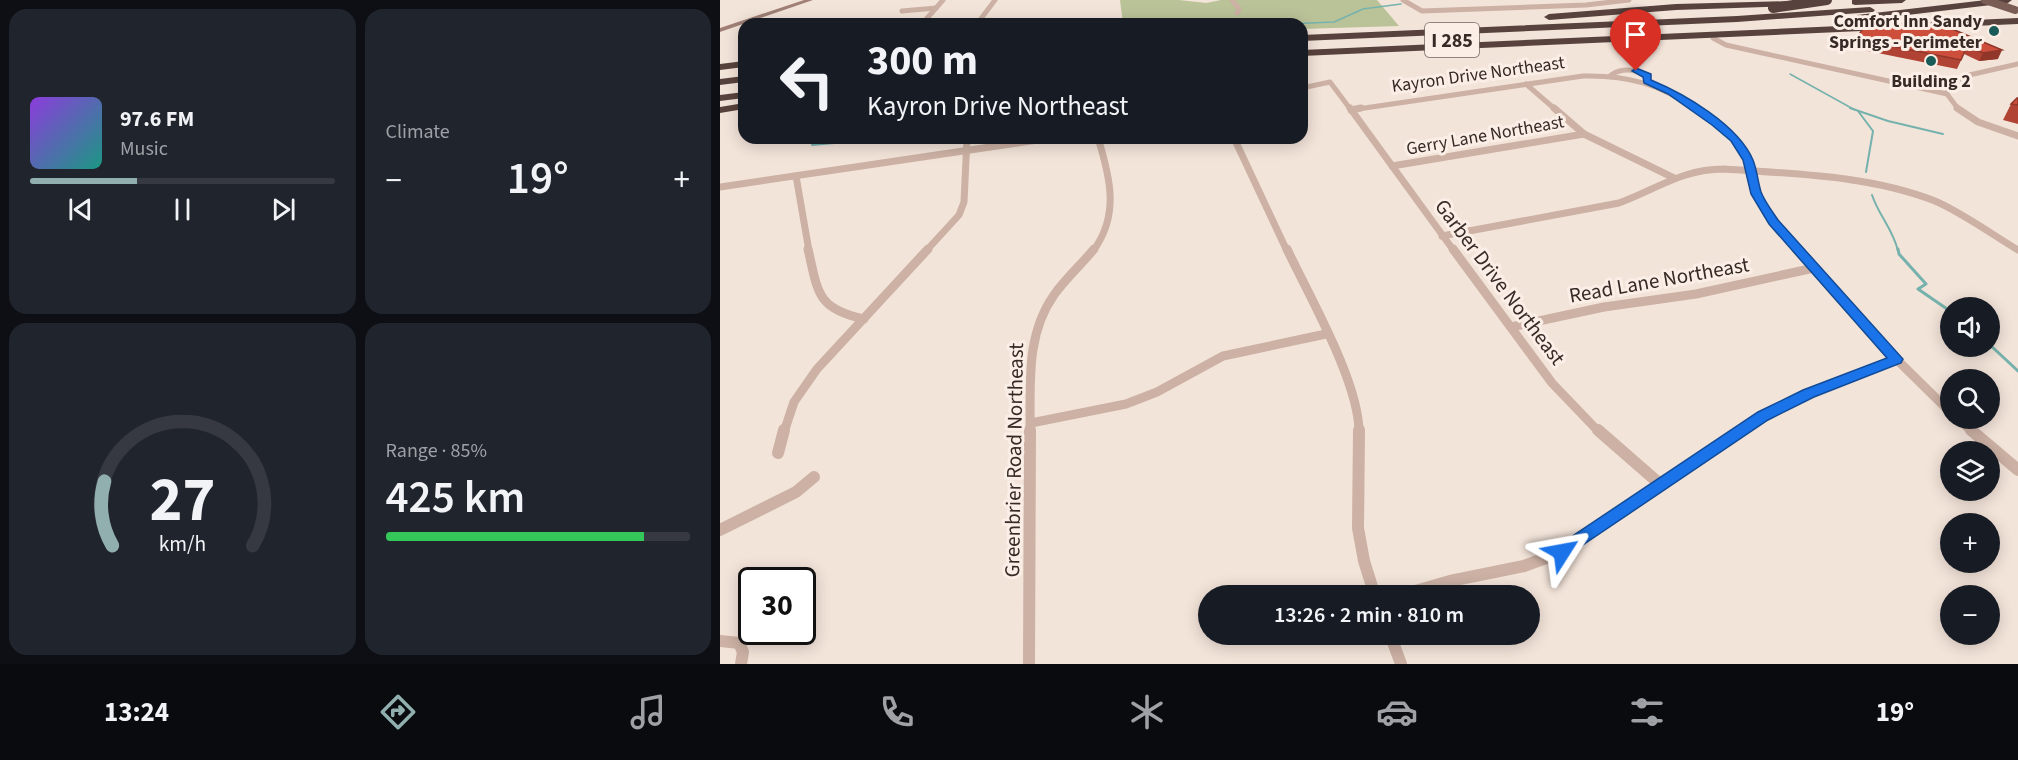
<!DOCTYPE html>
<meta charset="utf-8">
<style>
:root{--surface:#171b24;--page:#20242c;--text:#f1f3f6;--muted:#9ea1a6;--line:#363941;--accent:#90afae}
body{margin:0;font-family:"Source Sans 3",sans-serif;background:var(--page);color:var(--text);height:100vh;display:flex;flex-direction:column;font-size:22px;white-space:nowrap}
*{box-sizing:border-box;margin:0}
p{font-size:20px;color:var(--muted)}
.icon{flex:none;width:33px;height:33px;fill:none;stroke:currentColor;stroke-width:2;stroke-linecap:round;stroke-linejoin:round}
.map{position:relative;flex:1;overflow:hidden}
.side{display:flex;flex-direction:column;gap:9px;padding:9px;background:#0d0f14;width:720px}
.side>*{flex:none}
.guide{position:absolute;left:18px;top:18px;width:570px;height:126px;border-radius:18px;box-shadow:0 3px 15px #0003;background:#171b24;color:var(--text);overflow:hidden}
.fabs{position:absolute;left:1220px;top:297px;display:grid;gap:12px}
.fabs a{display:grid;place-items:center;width:60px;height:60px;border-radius:50%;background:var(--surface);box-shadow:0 3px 15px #0003;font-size:30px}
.speed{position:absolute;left:18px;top:567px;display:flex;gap:12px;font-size:30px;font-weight:700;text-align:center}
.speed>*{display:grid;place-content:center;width:78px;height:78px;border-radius:50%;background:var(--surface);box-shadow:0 3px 15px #0003;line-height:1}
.speed .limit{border:3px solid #111;border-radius:9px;background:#fff;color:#111}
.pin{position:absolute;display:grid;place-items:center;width:51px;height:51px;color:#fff;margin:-62px -26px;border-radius:50% 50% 50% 0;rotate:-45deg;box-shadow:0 0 6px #0007}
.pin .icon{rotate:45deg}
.me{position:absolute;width:66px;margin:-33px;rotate:56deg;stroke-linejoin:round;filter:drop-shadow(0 0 4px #0008)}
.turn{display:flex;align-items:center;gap:21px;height:126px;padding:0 30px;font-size:27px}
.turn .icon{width:78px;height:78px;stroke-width:2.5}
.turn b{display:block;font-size:42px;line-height:51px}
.big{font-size:45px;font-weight:600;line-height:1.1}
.side .widget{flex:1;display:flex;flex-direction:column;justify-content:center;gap:9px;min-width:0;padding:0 21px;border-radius:18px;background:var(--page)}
.side .dial{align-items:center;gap:0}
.dial svg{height:156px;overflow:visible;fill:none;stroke:var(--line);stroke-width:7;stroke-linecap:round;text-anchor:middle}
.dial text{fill:var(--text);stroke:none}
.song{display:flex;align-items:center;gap:18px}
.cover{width:72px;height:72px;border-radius:9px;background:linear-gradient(135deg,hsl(270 70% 55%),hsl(170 70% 35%))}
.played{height:6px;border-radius:3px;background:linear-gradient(90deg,var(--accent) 35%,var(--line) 35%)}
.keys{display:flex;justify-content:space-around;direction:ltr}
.heat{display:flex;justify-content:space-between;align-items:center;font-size:33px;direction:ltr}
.charge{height:9px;border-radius:4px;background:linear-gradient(90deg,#34c759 85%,var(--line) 0)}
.side .tiles{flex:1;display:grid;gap:9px;grid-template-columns:repeat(2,1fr)}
.trip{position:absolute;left:478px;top:585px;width:342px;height:60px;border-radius:30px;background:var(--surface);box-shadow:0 3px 15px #0003;font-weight:600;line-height:60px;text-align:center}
.tabs{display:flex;height:96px;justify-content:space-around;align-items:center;background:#090b0e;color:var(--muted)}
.tabs .icon{width:42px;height:42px}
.tabs .on{color:var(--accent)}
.tabs b{font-size:27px;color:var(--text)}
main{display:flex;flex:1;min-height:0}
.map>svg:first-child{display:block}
</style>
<main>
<section class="side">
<div class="tiles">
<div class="widget">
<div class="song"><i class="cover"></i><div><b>97.6 FM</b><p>Music</p></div></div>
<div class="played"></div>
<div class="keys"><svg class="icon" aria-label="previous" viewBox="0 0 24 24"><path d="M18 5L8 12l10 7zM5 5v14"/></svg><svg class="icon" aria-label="pause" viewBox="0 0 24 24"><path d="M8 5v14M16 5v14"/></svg><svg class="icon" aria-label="next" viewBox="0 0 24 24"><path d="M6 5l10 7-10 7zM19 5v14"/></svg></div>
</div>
<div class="widget"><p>Climate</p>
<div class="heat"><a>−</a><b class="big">19°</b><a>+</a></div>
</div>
<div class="widget dial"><svg viewBox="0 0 100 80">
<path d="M14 69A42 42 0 1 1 86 69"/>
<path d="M14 69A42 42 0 0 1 10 36" stroke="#90afae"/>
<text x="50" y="56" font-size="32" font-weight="700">27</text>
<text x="50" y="72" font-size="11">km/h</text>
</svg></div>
<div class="widget"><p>Range · 85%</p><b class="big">425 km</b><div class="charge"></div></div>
</div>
</section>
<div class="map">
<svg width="1298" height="664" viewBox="0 0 1298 664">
<rect width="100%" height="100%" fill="#f3e4d9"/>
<path fill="#bac398" d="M400 0H459L486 3 501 0H657L679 26 582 29V24H403Z"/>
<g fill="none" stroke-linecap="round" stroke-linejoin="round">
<g stroke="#76b2ad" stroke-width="1.5">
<path d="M566 24 614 22 643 9 681 4"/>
<path d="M1070 74 1135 110"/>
</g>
<g stroke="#76b2ad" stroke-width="2">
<path d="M1130 108 1168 121 1223 134"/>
<path d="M1138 111 1153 131 1146 172"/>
<path d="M92 145 170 138"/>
<path d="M1152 195C1159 216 1173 229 1178 251"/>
</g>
<g stroke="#76b2ad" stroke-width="3">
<path d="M1178 249 1179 254 1206 284 1198 289 1230 311"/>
<path d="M1269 344 1298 371"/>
</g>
<g stroke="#ccb1a4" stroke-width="5">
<path d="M512 0 519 9 517 13"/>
<path d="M683 0 702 11 866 5 909 0"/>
<path d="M182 11 216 8"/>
<path d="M202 24 223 0"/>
<path d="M257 24 275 0"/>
<path d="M993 38 1006 45 1227 94"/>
<path d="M891 75C903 67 915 69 928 76L927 82"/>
<path d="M806 84 836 110"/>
<path d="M582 88 610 82 631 110"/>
<path d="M631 110 863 76C909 75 939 84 977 110"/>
<path d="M1239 110 1227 94 1229 85 1245 76 1298 64"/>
</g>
<g stroke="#ccb1a4" stroke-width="7">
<path d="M630 108 734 251"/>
<path d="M834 108 864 134 954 178"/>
<path d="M975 108 1006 131 1020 146 1028 161 1042 204 1077 251"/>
<path d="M1237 108 1258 122 1298 136"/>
<path d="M631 110 641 108"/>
<path d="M514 138 567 251"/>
<path d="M672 166 864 134"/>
<path d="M76 176 89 251"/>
<path d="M0 187 331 138"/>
<path d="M722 236 899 203C937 189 962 169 1004 169 1075 174 1148 175 1215 201 1241 212 1273 235 1298 250"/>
<path d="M206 251 239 215 244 202 247 138"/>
<path d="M373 251C400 215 390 177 378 138"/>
</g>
<g stroke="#ccb1a4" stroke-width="9">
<path d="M88 249C98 293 97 309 144 319"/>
<path d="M567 249C589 296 639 382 639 432"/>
<path d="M733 249 832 383 879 432"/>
<path d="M1076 249 1161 344 1230 412"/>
<path d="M791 327 884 307 976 294 1094 268"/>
<path d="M1237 418 1253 432"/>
<path d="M311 423 406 404 437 392 503 356 606 334"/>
<path d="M64 432 74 402 97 369 208 249"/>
<path d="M310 432C311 385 305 336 334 295 345 279 361 265 374 249"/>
<path d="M1020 432C1068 399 1122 380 1176 359"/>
</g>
<g stroke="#ccb1a4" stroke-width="12">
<path d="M639 430 638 528 644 561 655 596"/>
<path d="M878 430 941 485"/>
<path d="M1251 430 1298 470"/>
<path d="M58 453 64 430"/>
<path d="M0 530 76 492 94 477"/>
<path d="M678 596 730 581 804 566 842 552 1022 430"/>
<path d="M670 634 681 664"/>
<path d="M0 641 19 643 23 652 21 664"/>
<path d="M309 664 310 430"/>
</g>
<path fill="#a08076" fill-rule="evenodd" d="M84 0H93L0 32V28Z"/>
<g fill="#58423d" fill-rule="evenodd">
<path d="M1132 0H1186L1182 3 1135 5 1132 4Z"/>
<path d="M1266 0H1292L1288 3 1137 21 1132 18 1137 15Z"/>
<path d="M1073 1 1077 4 1076 6 956 10 829 20 824 17 829 14 956 4Z"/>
<path d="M1150 7 1155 10 1153 12 1017 22 582 41V35L1017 16Z"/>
<path d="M1298 18V24L582 56V50Z"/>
<path d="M24 61V67L0 70V64Z"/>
<path d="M24 76V82L0 85V79Z"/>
<path d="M24 92V98L0 101V95Z"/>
<path d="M24 103V109L0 113V107Z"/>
</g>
<path stroke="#7a5e56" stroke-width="8" d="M1265 0 1295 10"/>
<path stroke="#58423d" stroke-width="10" d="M1053 8 1107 0"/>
</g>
<g fill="#b14334">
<path d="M1218 23 1278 59 1259 61 1244 54 1237 69 1133 48 1136 39 1194 26Z"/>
<path d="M1298 98V124L1283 120 1291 104Z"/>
</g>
<path fill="#90372a" d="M1282 50 1278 59 1259 61 1263 53Z"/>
<g fill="#ce4e3c" stroke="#90372a" stroke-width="1.5">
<path d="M1218 23 1282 50 1263 53 1247 46 1241 60 1136 39 1144 27 1194 26Z"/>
<path d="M1297 98H1298V105L1291 104Z"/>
</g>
<path fill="#1a73e8" stroke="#114b97" stroke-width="1.5" d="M916 68 931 74V80C965 94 1018 125 1033 160 1037 170 1038 182 1041 192 1045 202 1052 211 1058 220L1183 359 1181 363 1094 397 1048 420 842 559 836 557 833 552 836 547 1038 412 1083 390 1167 358 1049 224 1031 194 1023 160 1011 141 992 125 948 94 924 83 923 77 912 71Z"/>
<g fill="#195b57" stroke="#faeee6" stroke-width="2">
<circle cx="1274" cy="31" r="6"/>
<circle cx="1211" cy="61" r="6"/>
</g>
<g text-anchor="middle" stroke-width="6" stroke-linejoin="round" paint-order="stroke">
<g font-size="18" font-weight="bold" fill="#372a26" stroke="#faeee6" text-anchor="end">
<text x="1262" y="27">Comfort Inn Sandy<tspan x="1262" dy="21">Springs - Perimeter</tspan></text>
<text x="1211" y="87" text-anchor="middle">Building 2</text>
</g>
<g font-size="18" fill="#372a26" stroke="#faeee6">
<text transform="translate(758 74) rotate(-8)" y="6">Kayron Drive Northeast</text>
<text transform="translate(765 135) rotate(-10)" y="6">Gerry Lane Northeast</text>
</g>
<rect fill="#faeee6" stroke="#726560" stroke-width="1.5" x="705" y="23" width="54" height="34" rx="4.5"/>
<g font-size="20" font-weight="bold" fill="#372a26">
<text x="732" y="47">I 285</text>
</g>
<g font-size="21" fill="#372a26" stroke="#faeee6">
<text transform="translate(939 280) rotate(-10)" y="7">Read Lane Northeast</text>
<text transform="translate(780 282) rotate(53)" y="7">Garber Drive Northeast</text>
<text transform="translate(294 460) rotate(-89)" y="7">Greenbrier Road Northeast</text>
</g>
</g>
</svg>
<div class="fabs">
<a><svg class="icon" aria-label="sound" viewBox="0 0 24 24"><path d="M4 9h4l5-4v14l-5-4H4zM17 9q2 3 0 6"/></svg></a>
<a><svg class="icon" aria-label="search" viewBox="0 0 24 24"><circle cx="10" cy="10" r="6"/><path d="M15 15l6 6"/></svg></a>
<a><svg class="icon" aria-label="layers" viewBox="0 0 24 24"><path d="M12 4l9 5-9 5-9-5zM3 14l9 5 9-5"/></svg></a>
<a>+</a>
<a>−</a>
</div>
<div class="speed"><div class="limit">30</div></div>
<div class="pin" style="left:916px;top:71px;background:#d93025"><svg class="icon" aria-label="arrive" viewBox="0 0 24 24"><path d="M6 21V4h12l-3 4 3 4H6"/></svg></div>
<svg class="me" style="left:842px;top:552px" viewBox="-20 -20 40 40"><path d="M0-17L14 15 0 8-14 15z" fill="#1a73e8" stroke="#fff" stroke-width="4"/></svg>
<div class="trip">13:26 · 2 min · 810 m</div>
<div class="guide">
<div class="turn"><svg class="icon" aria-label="left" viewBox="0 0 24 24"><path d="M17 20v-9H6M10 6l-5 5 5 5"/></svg><div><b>300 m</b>Kayron Drive Northeast</div></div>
</div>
</div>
</main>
<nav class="tabs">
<b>13:24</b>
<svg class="icon on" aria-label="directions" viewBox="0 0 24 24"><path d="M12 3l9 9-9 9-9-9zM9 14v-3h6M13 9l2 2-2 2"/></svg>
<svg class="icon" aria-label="music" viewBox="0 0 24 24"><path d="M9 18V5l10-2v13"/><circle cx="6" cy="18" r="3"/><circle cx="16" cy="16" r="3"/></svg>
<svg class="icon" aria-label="phone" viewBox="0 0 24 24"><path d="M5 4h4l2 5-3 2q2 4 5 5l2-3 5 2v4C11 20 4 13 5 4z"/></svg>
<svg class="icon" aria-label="climate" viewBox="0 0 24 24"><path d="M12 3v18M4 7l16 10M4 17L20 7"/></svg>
<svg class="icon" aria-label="car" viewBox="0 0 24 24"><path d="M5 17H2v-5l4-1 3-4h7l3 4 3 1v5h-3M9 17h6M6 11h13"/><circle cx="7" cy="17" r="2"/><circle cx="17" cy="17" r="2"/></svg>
<svg class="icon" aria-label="filters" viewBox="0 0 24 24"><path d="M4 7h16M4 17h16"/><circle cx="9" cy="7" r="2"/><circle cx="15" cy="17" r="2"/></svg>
<b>19°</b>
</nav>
